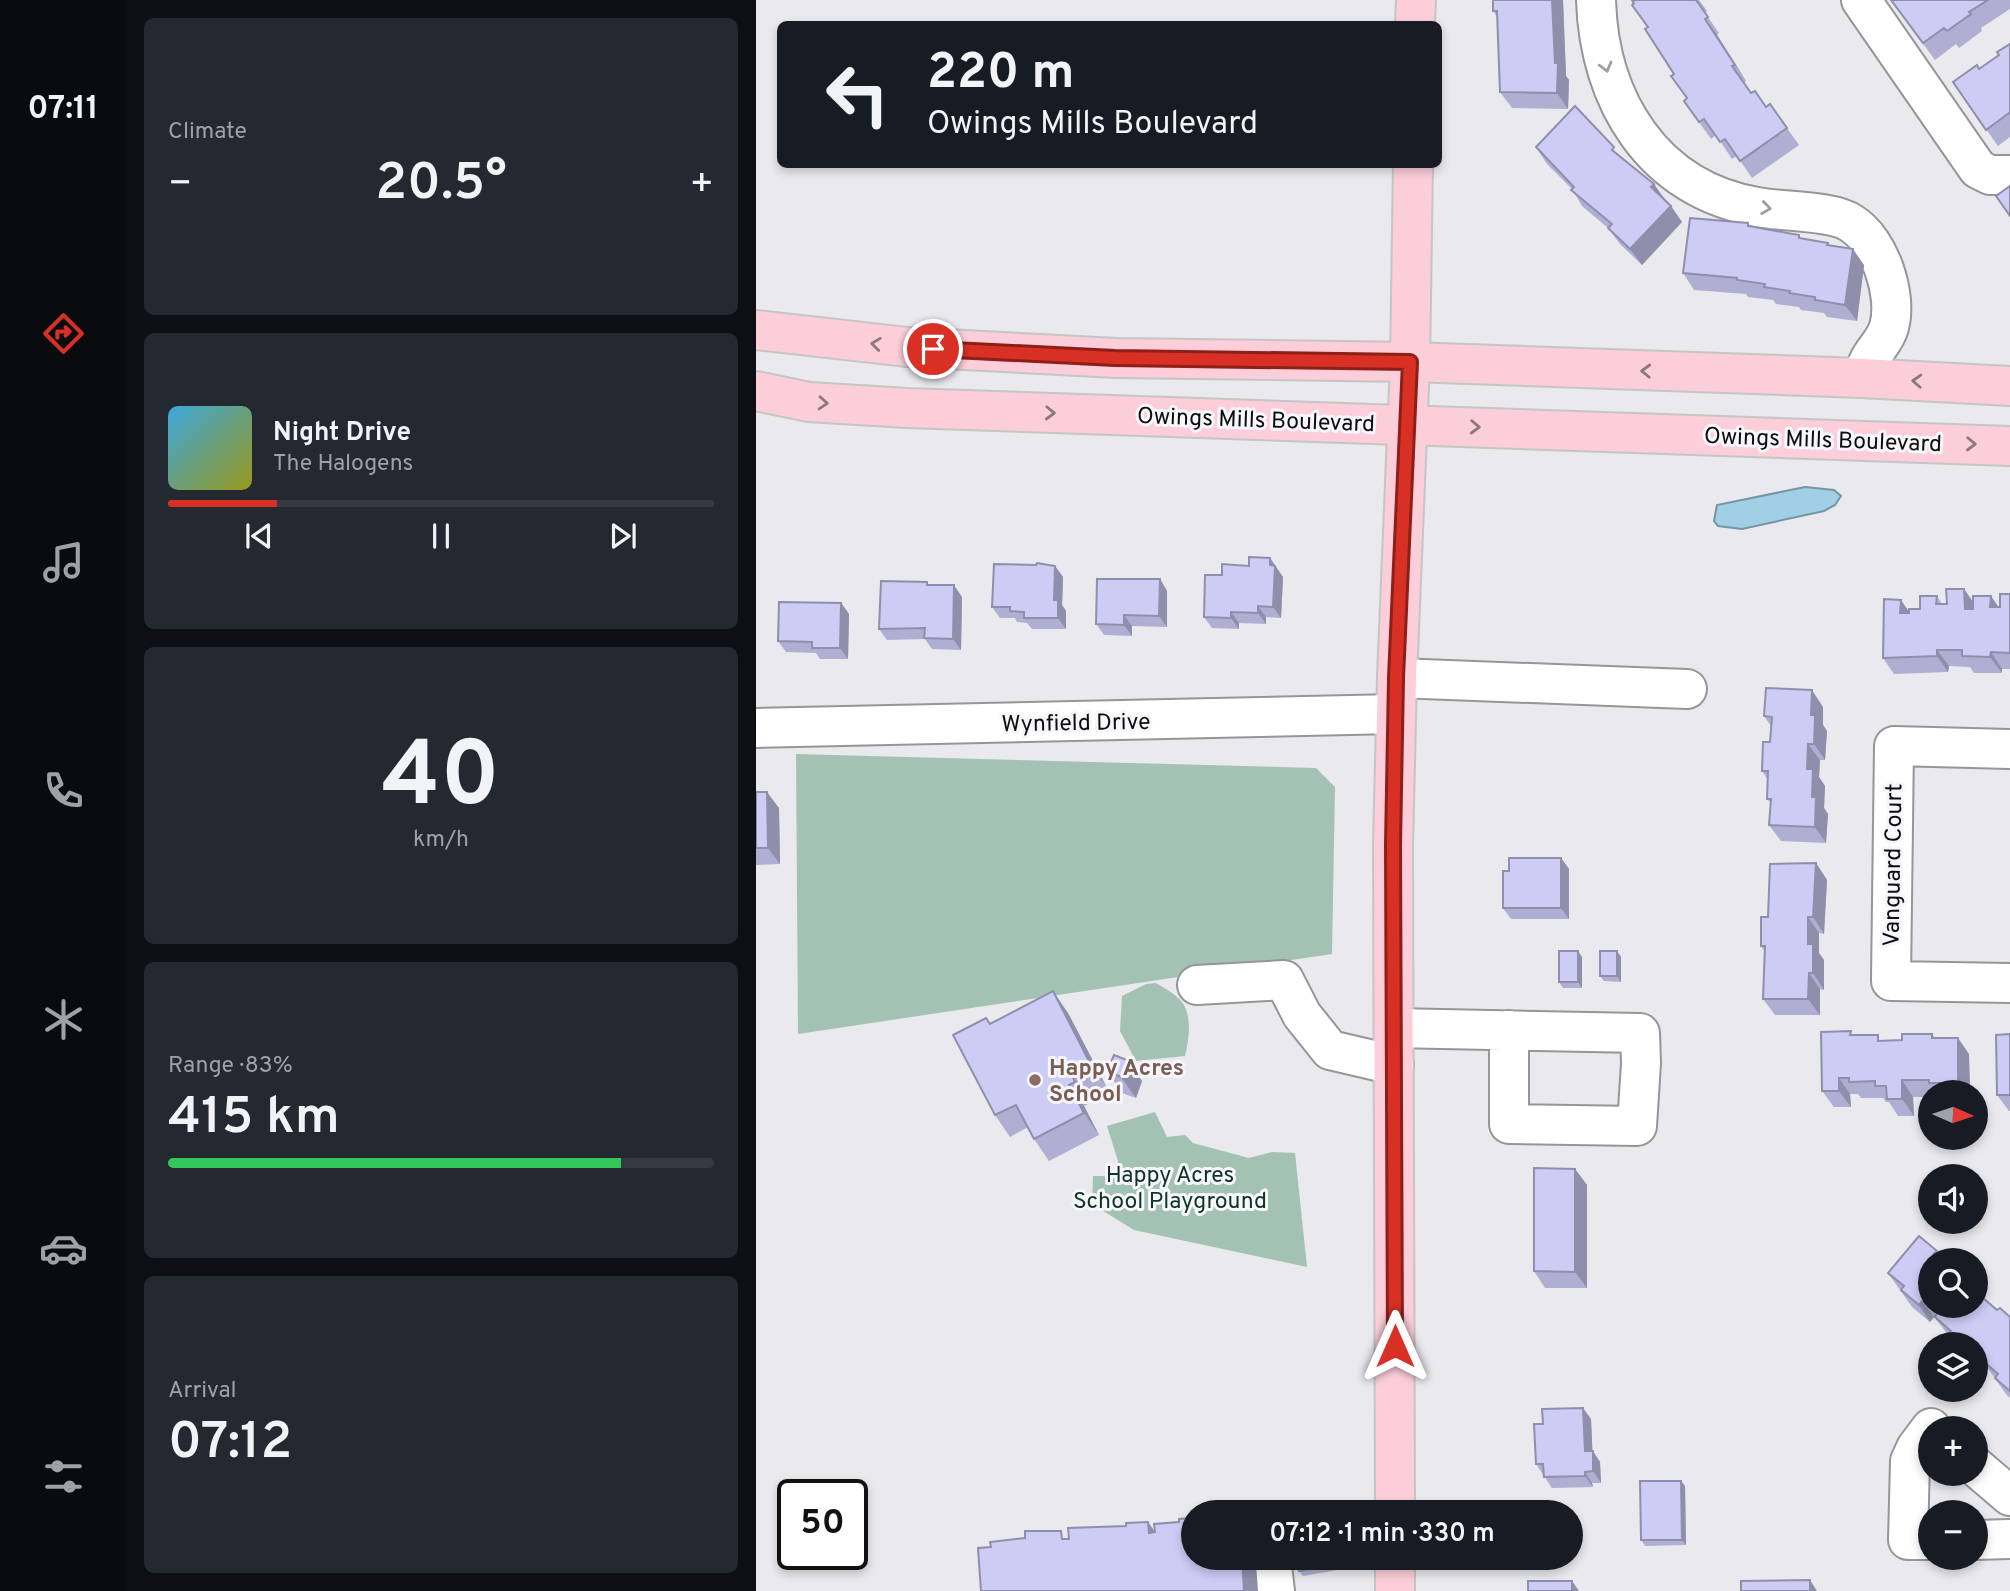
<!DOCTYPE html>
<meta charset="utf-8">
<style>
:root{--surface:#171b24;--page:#242831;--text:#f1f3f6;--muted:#9ea1a6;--line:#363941;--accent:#d93025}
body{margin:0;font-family:Overpass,sans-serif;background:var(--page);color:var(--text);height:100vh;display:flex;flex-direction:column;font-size:26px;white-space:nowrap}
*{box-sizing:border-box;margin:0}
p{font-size:23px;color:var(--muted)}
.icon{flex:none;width:38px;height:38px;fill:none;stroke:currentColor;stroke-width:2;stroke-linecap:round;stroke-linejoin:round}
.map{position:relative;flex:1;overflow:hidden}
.details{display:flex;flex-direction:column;gap:18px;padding:18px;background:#0d0f14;width:630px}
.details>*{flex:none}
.guide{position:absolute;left:21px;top:21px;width:665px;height:147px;border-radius:10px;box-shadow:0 4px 10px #0003;background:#171b24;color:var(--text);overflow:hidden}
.needle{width:46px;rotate:93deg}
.fabs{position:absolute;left:1162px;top:1080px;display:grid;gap:14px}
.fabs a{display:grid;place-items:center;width:70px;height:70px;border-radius:50%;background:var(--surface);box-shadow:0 4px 10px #0003;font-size:35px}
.speed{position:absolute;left:21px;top:1479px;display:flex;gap:14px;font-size:35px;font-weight:700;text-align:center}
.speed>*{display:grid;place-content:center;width:91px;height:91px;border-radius:50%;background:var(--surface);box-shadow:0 4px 10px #0003;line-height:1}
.speed .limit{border:4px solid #111;border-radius:10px;background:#fff;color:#111}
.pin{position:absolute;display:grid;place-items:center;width:60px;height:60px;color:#fff;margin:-30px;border:4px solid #fff;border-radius:50%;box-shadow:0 2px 7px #0007}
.me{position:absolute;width:77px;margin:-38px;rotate:0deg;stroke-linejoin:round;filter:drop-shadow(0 0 5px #0008)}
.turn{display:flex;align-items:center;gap:24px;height:147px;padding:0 35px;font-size:32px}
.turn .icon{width:91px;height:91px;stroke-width:2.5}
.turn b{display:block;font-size:49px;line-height:60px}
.big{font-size:52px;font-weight:600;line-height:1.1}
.details .card{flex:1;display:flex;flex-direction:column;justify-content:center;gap:10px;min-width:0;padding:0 24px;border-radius:10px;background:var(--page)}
.details .dial{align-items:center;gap:0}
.dial b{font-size:91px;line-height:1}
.song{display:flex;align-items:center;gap:21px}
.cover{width:84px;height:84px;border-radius:10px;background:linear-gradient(135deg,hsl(200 70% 55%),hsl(60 70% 35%))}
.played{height:7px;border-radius:4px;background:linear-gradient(90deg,var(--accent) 20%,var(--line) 20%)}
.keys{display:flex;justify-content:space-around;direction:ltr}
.heat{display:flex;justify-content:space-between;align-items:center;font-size:38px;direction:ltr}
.charge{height:10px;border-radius:5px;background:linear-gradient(90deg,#34c759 83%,var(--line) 0)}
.trip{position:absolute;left:425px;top:1500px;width:402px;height:70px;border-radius:35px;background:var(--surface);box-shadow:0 4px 10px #0003;font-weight:600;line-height:70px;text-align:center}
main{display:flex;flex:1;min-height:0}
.tabs{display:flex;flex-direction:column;width:126px;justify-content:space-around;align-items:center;background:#090b0e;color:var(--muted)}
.tabs .icon{width:49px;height:49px}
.tabs .active{color:var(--accent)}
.tabs b{font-size:32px;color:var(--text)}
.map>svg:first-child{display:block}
</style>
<main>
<nav class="tabs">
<b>07:11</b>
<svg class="icon active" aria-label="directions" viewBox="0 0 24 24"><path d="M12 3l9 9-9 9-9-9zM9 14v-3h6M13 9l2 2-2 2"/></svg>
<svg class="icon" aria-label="music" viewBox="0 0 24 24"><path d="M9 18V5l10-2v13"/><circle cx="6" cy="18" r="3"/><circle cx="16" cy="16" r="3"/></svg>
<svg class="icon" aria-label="phone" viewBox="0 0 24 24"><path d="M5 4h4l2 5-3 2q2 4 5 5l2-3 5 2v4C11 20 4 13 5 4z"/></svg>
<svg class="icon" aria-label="climate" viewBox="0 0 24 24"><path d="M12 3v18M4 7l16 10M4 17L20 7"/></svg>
<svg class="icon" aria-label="car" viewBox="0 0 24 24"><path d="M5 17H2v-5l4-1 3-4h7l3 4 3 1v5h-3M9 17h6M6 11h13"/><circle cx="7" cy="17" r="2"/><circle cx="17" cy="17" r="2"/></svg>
<svg class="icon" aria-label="filters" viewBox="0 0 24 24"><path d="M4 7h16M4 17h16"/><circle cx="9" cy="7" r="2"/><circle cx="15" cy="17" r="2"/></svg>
</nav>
<section class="details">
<div class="card"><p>Climate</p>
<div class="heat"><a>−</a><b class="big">20.5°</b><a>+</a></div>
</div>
<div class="card">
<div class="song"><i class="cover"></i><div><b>Night Drive</b><p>The Halogens</p></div></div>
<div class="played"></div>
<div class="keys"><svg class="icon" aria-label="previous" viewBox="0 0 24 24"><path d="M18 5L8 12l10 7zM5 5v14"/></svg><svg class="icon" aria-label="pause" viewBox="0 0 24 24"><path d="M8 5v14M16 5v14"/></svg><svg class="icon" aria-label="next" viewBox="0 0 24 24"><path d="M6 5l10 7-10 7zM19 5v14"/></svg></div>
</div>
<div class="card dial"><b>40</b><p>km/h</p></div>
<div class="card"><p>Range · 83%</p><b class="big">415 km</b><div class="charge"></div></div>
<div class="card"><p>Arrival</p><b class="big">07:12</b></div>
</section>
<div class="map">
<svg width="1254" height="1591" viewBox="0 0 1254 1591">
<rect width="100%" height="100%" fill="#e9e9ee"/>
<g fill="#a4c2b3">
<path d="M40 754 560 768 579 787 576 954 42 1034Z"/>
<path d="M400 983C408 988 418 993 424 1000 437 1013 433 1040 429 1056L380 1061 364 1031 366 996 390 984Z"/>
<path d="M399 1112 411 1137 429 1135 437 1143 493 1158 516 1152 539 1153 551 1267 378 1230 336 1204 337 1176H361L362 1161 351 1126Z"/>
</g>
<path fill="#a1cfe5" stroke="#7595a5" stroke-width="2" d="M1049 487 1078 490 1085 496 1079 505 1068 511 986 529 962 526 958 521 961 505Z"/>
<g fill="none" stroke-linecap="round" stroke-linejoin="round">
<defs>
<g id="minor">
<path d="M840 0C843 101 897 189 1001 207 1026 212 1076 210 1095 223 1124 241 1142 295 1133 327 1130 338 1123 345 1117 354 1112 360 1109 370 1106 378"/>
<path d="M1105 0 1222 169 1234 175H1254"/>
<path d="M641 678 931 689"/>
<path d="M0 728 640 714"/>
<path d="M1254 749 1138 746 1135 981 1254 983"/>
<path d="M441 985 528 980 546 1015 574 1050 638 1065"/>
<path d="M638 1028 884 1033 885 1063 881 1126 753 1124V1030"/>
<path d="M1220 1467 1254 1496"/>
<path d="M1174 1540H1152L1154 1461 1160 1448 1175 1428"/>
<path d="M1220 1540 1254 1539"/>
<path d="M515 1558 519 1591"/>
</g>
<g id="major">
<path d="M659 24 660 0"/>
<path d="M0 330 151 347 360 358 654 362 1106 378 1254 386"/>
<path d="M0 391 53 402 151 408 1254 446"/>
<path d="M639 1512 637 845 641 678 654 362 657 164"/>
<path d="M639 1558V1591"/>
</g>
</defs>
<use href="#minor" stroke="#95959a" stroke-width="42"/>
<use href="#major" stroke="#c5c5c5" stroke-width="42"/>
<use href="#minor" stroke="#fff" stroke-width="38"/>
<use href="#major" stroke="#fbced9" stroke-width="38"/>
</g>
<g fill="#afafd3">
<path d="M737 0H807L810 76 813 80 812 109 756 108 744 92 741 17 737 11Z"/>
<path d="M875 0H943L951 11 949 13 963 33 961 35 990 81 988 83 995 93 1010 107 1014 104 1043 145 996 178 981 156 976 159 960 135 955 139 928 101 931 98Z"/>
<path d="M1135 0H1254V9L1225 28 1226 31 1203 48 1200 44 1179 60Z"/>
<path d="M1254 44V137L1242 146 1197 82 1224 69 1243 55Z"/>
<path d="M780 147 866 158 898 184 926 222 886 265 864 244 852 228 826 206 816 189 791 164Z"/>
<path d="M992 223 995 227 1074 246 1108 265 1101 321 1071 317 1068 313 1045 310 1043 307 1020 304 1017 300 992 297 990 294 938 290 927 273Z"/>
<path d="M514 558 527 577 525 618 510 617V624L483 623V629L456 628 448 617 466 575Z"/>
<path d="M299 566 307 577 306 605 310 611V629H276L271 623 261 622 259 618H244L236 607Z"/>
<path d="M404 579 411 591V627L376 626V636L348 635 340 624Z"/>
<path d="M173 585 206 597 205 650 176 649 169 639 131 640 123 629Z"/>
<path d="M1254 594V669H1246V673H1218L1214 667 1193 666 1192 672 1138 674 1127 658 1153 611 1164 609 1181 596 1186 604 1217 602 1244 607Z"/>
<path d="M85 603 93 614 92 659H64L60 653 30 652 22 641Z"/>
<path d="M1067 707V725L1071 731 1069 760H1064L1063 777 1069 786 1068 808 1072 814 1070 843 1025 841 1013 825 1015 803 1011 799 1012 780 1006 771 1014 742 1015 726 1008 716Z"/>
<path d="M0 792 23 808 24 864 0 865Z"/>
<path d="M805 858 813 869V919H755L747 908 753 871Z"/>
<path d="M1060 863 1071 880 1068 934 1063 933V953L1068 960V990L1064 989V1015H1019L1007 999 1009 952 1005 946 1012 917Z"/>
<path d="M861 951 865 957V982L848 981 844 976Z"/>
<path d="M826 957V988H807L803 982Z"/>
<path d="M312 1013 350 1086 331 1096 334 1103 328 1106 343 1135 293 1161 278 1139 272 1127 254 1137 239 1115 234 1024Z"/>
<path d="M1176 1034 1179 1038 1213 1054 1214 1092H1174V1097H1157L1158 1116H1142L1133 1102H1130L1127 1098H1105L1102 1094H1094L1095 1107H1078L1066 1091 1098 1035 1126 1041 1146 1040Z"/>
<path d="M1254 1034V1111H1253L1241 1095Z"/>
<path d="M351 1071 386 1081 380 1098 366 1093Z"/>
<path d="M819 1169 831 1185V1288H789L778 1271Z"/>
<path d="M1181 1251 1187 1260H1174L1220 1306V1286L1226 1294 1224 1296 1241 1310 1254 1317V1398L1250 1394 1228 1363 1225 1361 1221 1366 1220 1365V1344H1199L1180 1319 1178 1317 1174 1322 1156 1307 1132 1273Z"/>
<path d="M835 1419 836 1451 844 1462 845 1483H836L837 1487 796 1488 780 1464Z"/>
<path d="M925 1481 929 1486 930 1545 889 1546 885 1540Z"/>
<path d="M578 1558 581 1570 547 1576 543 1571Z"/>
</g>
<g fill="#8f8fac">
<path d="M796 0H807L810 76 813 80 812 109 801 93Z"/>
<path d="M949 19 961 35 990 81 979 65Z"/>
<path d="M898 184 909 201 895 187Z"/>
<path d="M915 206 926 222 886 265 874 249Z"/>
<path d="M1097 249 1108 265 1101 321 1089 305Z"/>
<path d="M514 558 527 577 525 618 517 607Z"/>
<path d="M299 566 307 577 306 605 310 611V629L302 618 298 600Z"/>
<path d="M404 579 411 591V627L403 616Z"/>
<path d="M198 585 206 597 205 650 197 639Z"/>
<path d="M1208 589 1220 606V625L1209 609Z"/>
<path d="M1235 596 1246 612 1234 607Z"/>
<path d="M1145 600 1156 616 1144 613Z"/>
<path d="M85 603 93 614 92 659 84 648Z"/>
<path d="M502 606 510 617V624L502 613Z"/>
<path d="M475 612 483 623V629L475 618Z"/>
<path d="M368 615 376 626V636L368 625Z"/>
<path d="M1181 650 1193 666 1192 672 1181 656Z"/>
<path d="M1235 652 1246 669V673L1234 657Z"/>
<path d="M1056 690 1067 707V725L1071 731 1069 760 1058 744 1055 715Z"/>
<path d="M1052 744 1064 760 1063 777 1069 786 1068 808 1072 814 1070 843 1059 827 1056 797 1051 769Z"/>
<path d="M11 792 23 808 24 864 12 848Z"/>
<path d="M805 858 813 869V919L805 908Z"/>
<path d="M1060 863 1071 880 1068 934 1057 917Z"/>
<path d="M1052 917 1063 933V953L1068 960V990L1057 973 1052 944Z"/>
<path d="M822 951 826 957V988L822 982Z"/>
<path d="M861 951 865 957V982L861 976Z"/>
<path d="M1053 973 1064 989V1015L1052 999Z"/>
<path d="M297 991 312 1013 350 1086 335 1065Z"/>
<path d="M1202 1038 1213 1054 1214 1092H1202Z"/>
<path d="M371 1060 386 1081 380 1098 365 1077Z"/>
<path d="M316 1075 331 1096 334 1103 319 1082Z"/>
<path d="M1083 1078 1094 1094 1095 1107 1083 1091Z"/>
<path d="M1146 1080 1157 1097 1158 1116 1146 1099Z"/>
<path d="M313 1085 328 1106 343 1135 328 1113Z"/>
<path d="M819 1169 831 1185V1288L819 1272Z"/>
<path d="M1220 1286 1226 1294 1221 1299 1220 1298Z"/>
<path d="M1166 1301 1178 1317 1174 1322 1163 1305Z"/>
<path d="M1220 1353 1225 1361 1221 1366 1220 1364Z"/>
<path d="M827 1408 835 1419 837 1462 829 1451Z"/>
<path d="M837 1451 844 1462 845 1483 837 1471Z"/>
<path d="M829 1472 836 1483 837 1487 829 1476Z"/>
<path d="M925 1481 929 1486 930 1545 926 1540Z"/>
<path d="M392 1522 407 1543 393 1533Z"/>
<path d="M484 1558H495L500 1564 502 1591H488Z"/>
<path d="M576 1558H578L581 1570 577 1565Z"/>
<path d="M1054 1580 1061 1591H1054Z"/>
<path d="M816 1581 823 1591H816Z"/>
</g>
<g fill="#ccccf5" stroke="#8f8fac" stroke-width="2">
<path d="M737 0H796L799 63H802L801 93 744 92 741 11H737Z"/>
<path d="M876 0H940L952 17 949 19 979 65 976 66 995 93 999 91 1010 107 1014 104 1031 128 984 161 969 139 964 142 948 119 943 122 928 101 931 98 915 76 918 74 889 29 892 27 876 5 878 3Z"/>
<path d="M1135 0H1232L1213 12 1215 14 1191 31 1188 28 1167 43Z"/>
<path d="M1254 44V114L1253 113 1230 130 1197 82 1221 65 1223 69 1243 55 1241 52Z"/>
<path d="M819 106 858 147 856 150 898 184 895 187 915 206 874 249 852 228 856 224 815 190 818 187 780 147Z"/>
<path d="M1254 186V216L1240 196Z"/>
<path d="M934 218 992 223V226L1043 235V238L1072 243 1071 245 1097 249 1089 305 1059 300V297L1033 293 1034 291 1008 287 1009 284 981 280V278L927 273Z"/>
<path d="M493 557 514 558V565L519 566 517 607 502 606V613L475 612V618L448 617 449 575H466V564L493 566Z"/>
<path d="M281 563 299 566 298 600H302V618H268V612L254 611V607H236L238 564 280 565Z"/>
<path d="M341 579H404L403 616 368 615V625L340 624Z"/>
<path d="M125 581 171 582V585H198L197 639 168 638 169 628 123 629Z"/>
<path d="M1190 589H1208L1209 609H1217V596H1235L1234 607H1244V594H1254V653L1235 652 1234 657 1206 656V650H1181V656L1127 658 1128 599 1145 600 1144 613H1153V609H1164V596H1181L1180 604H1191Z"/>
<path d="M23 602 85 603 84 648H56V642L22 641Z"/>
<path d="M1010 688 1056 690 1055 715H1059L1058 744H1052L1051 769H1057L1056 797H1060L1059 827 1013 825 1015 799H1011L1012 771H1006L1007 742H1014L1016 717 1008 716Z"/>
<path d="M0 792H11L12 848H0Z"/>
<path d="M753 858H805V908H747V871H753Z"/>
<path d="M1060 863 1057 917H1052V944H1057V973H1053L1052 999H1007L1009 946H1005V917H1012L1014 864Z"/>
<rect x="803" y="951" width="19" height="31"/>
<rect x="844" y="951" width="17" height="25"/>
<path d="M297 991 335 1065 316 1075 319 1082 313 1085 328 1113 278 1139 260 1105 239 1115 197 1035 230 1018 234 1024Z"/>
<path d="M1095 1031 1094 1035H1122V1041L1146 1040V1034H1176V1038H1202V1092H1184V1083H1173V1080H1146V1099H1131L1130 1086H1119V1081L1093 1082V1078H1083V1091H1066L1065 1032Z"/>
<path d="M1254 1034V1095H1241L1240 1035Z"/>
<path d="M358 1055 371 1060 365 1077 351 1071Z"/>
<path d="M778 1168 819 1169V1272L778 1271Z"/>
<path d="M1163 1236 1181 1251 1178 1254 1185 1260H1174V1306H1220V1292L1241 1310 1244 1308 1254 1317V1391L1239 1378 1242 1374 1226 1360 1228 1357 1220 1349V1344H1203L1192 1334 1195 1331 1179 1317 1181 1313 1166 1301 1163 1305 1145 1290 1148 1286 1132 1273Z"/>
<path d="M827 1408 829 1451H837V1471L829 1472V1476L788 1477 787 1464H780L778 1424H787L786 1409Z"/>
<path d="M884 1481H925L926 1540H885Z"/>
<path d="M564 1505 566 1512H535Z"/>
<path d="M436 1518V1525H438V1558H486L488 1591H225L222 1548 235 1547 234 1542 269 1538V1531H305L306 1539H313L312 1528 370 1526V1523L392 1522 393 1533 399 1532 398 1524 423 1522V1519Z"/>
<path d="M540 1558H576L577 1565 543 1571Z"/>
<path d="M1054 1580V1591H985V1581Z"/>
<rect x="772" y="1581" width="44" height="10"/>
</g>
<defs><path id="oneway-chevron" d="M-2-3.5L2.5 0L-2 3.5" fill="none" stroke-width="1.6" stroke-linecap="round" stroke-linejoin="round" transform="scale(1.75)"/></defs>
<g stroke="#9e9e9f">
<use href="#oneway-chevron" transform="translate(850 67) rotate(75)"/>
<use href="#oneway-chevron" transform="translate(1010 208) rotate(8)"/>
</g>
<g stroke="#90777e">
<use href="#oneway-chevron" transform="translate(120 344) rotate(-173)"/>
<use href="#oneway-chevron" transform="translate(890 371) rotate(-178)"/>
<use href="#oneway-chevron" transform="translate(1161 381) rotate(-177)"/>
<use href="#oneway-chevron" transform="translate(67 403) rotate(4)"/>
<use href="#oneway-chevron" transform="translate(294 413) rotate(2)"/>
<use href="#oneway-chevron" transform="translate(719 427) rotate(2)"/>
<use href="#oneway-chevron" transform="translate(1215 444) rotate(2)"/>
</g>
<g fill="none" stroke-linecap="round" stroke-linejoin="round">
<defs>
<path id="route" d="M177 349 359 358 654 362 640 678 637 845 639 1346"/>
</defs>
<use href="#route" stroke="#8d1f18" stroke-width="18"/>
<use href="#route" stroke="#d93025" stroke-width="12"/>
</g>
<circle fill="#8d6e63" stroke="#f6f6fb" stroke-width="2.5" cx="279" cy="1080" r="7"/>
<g text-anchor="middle" stroke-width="6" stroke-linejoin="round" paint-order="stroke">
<g font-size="23" fill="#0d0d0f" stroke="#f6f6fb">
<text transform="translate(500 419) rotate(2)" y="8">Owings Mills Boulevard</text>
<text transform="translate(1067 439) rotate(2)" y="8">Owings Mills Boulevard</text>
<text transform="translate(320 722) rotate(-1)" y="8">Wynfield Drive</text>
<text transform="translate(1136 865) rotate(-89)" y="8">Vanguard Court</text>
</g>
<g font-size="23" font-weight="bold" fill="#785e54" stroke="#f6f6fb" text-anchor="start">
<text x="293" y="1075">Happy Acres<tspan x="293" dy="26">School</tspan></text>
</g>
<g font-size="23" fill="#0d3425" stroke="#f6f6fb">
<text x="414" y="1182">Happy Acres<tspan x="414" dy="26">School Playground</tspan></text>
</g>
</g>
</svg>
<div class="fabs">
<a><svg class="needle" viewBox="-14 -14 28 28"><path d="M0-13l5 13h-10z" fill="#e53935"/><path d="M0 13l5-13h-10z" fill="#9ea1a6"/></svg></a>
<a><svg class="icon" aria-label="sound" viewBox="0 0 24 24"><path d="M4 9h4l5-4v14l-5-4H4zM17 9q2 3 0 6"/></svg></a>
<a><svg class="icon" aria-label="search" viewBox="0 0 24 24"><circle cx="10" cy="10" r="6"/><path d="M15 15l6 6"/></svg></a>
<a><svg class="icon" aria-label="layers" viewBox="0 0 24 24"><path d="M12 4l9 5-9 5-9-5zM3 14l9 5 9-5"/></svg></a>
<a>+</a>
<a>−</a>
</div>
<div class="speed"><div class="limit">50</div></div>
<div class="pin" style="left:177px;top:349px;background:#d93025"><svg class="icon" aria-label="arrive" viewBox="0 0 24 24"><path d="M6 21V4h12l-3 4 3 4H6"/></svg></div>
<svg class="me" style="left:639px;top:1346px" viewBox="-20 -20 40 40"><path d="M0-17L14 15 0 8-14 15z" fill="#d93025" stroke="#fff" stroke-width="4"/></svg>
<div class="trip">07:12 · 1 min · 330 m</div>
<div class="guide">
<div class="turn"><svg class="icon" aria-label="left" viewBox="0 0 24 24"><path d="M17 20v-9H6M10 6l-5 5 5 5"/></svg><div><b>220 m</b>Owings Mills Boulevard</div></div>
</div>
</div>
</main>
